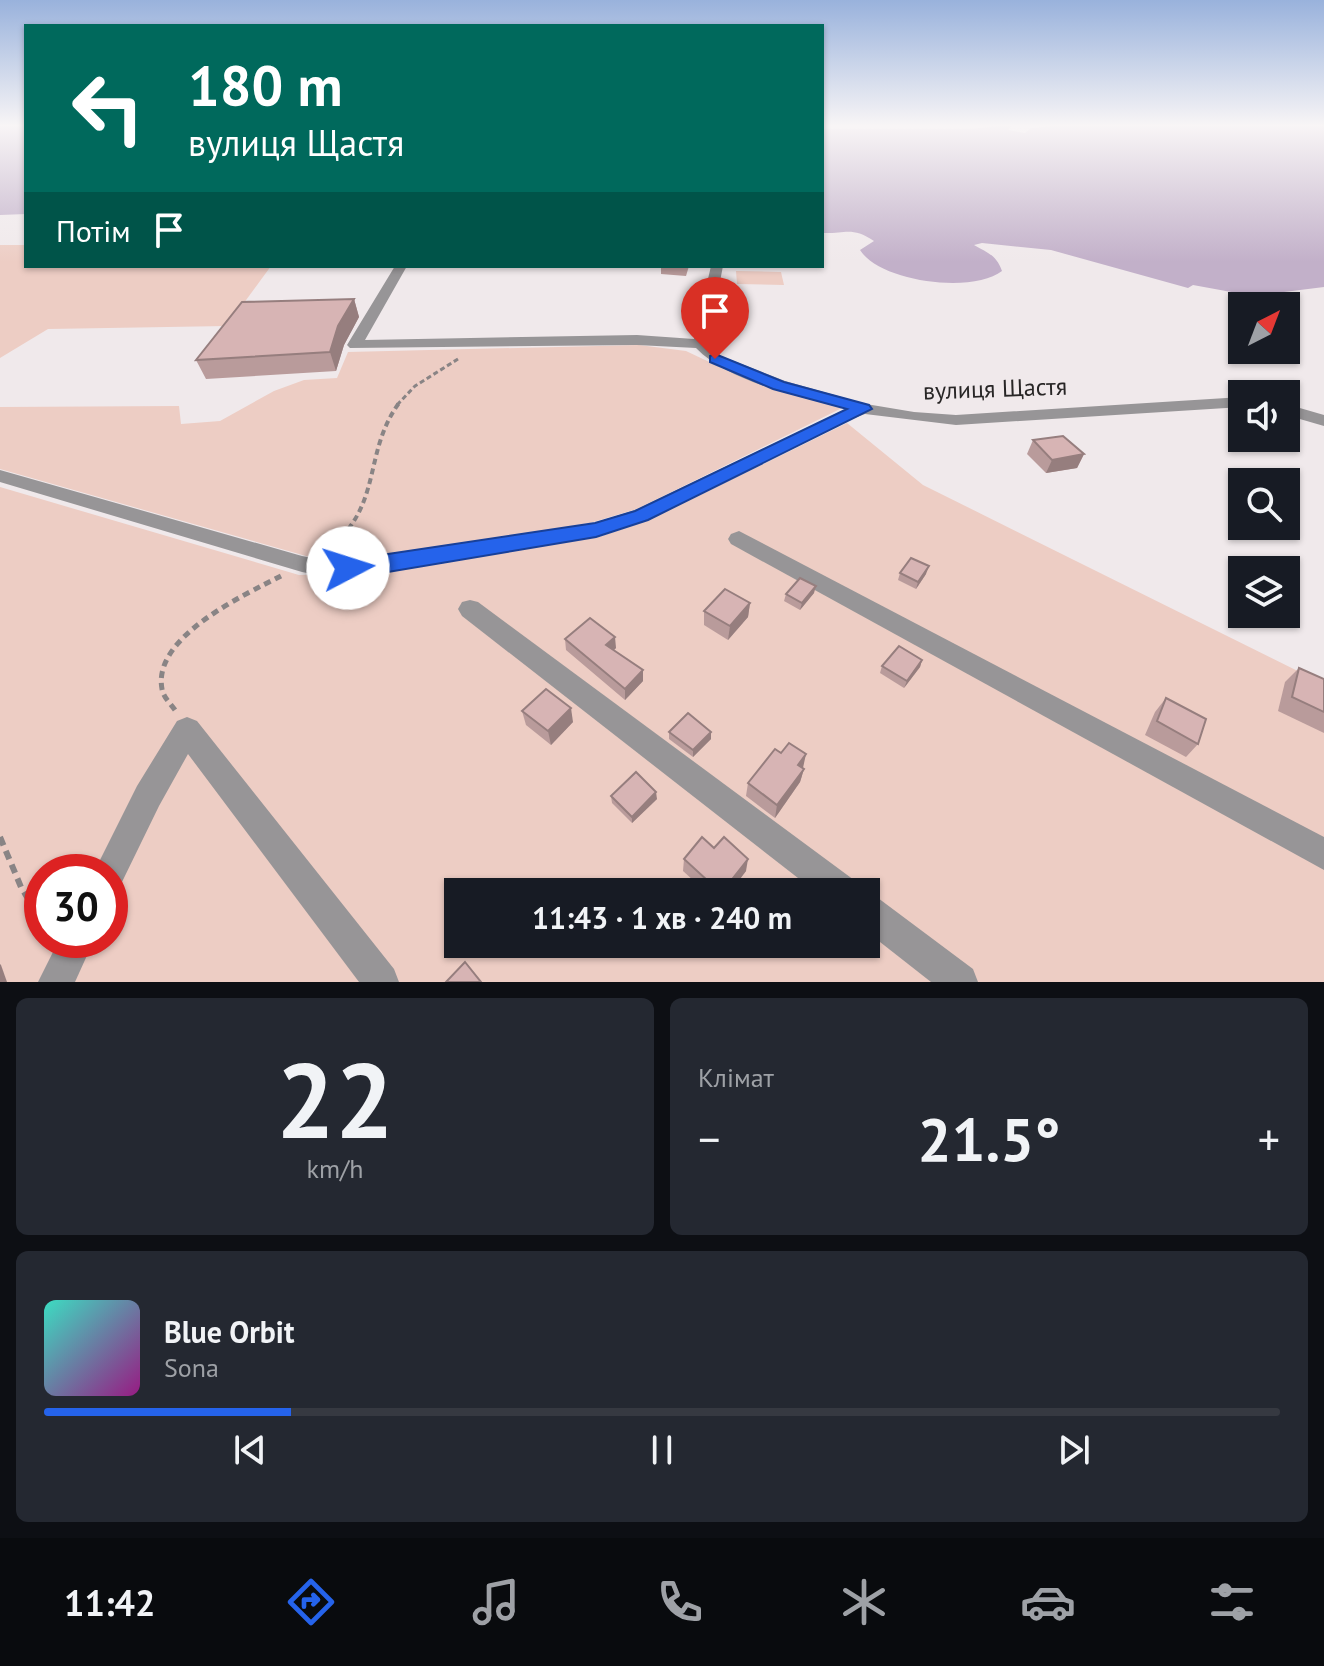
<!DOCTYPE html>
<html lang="uk">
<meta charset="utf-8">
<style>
:root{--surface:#171b24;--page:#242831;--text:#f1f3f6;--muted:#9ea1a6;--line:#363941;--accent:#2563eb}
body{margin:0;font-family:"PT Sans",sans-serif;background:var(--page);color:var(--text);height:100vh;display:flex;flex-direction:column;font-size:30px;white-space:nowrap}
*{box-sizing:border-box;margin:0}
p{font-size:26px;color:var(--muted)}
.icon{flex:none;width:44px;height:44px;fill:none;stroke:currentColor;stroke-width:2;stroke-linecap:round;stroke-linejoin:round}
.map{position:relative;height:982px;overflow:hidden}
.sheet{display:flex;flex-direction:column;gap:16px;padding:16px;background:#0d0f14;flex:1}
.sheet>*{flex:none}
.top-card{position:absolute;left:24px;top:24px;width:800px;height:244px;border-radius:0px;box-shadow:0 2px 6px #0004;background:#00695c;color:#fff;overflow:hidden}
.needle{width:52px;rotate:42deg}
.controls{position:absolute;left:1228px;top:292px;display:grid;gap:16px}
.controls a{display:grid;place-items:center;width:72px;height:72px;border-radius:0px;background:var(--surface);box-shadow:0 2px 6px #0004;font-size:40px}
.speed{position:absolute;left:24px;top:854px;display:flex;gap:16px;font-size:40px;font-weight:700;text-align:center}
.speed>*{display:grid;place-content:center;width:104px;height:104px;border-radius:50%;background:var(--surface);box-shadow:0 2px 6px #0004;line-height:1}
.speed .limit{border:12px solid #d22;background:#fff;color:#111}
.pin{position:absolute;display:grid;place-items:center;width:68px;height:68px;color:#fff;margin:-82px -34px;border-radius:50% 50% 50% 0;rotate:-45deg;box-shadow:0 0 8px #0007}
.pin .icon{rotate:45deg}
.me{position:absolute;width:88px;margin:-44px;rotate:85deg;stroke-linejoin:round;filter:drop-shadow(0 0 6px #0008)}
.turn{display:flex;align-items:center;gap:28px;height:168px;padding:0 32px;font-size:36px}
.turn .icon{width:104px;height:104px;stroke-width:2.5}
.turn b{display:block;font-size:56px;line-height:68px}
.then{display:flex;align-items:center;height:76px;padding:0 32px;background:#0003;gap:16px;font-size:30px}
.big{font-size:60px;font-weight:600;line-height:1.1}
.sheet .tile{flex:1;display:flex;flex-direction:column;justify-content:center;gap:12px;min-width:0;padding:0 28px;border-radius:12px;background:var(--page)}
.sheet .dial{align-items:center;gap:0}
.dial b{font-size:104px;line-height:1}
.song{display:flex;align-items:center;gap:24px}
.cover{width:96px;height:96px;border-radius:12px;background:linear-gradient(135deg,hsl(170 70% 55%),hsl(310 70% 35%))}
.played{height:8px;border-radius:4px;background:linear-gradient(90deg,var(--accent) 20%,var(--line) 20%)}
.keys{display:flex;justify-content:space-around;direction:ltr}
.heat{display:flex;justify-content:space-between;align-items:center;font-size:44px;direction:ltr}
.sheet .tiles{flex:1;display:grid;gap:16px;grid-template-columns:1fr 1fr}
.tile:last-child{grid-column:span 2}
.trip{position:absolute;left:444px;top:878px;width:436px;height:80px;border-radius:0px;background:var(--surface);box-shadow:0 2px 6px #0004;font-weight:600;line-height:80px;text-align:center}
.dock{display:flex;height:128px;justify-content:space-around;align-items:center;background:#090b0e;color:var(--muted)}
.dock .icon{width:56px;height:56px}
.dock .active{color:var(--accent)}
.dock b{font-size:36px;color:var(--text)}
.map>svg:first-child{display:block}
</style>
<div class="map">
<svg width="1324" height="982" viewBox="0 0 1324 982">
<rect width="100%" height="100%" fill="#f0e9eb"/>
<g fill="#edcdc4" fill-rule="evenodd">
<path d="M0 245H26V266H271L227 326 48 329 0 358Z"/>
<path d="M736 271 781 272 784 285 737 284Z"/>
<path d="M639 345 686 351 739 376 844 407 637 509 590 523 377 559 338 561 306 556 0 469V407L179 406 181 424 220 421 274 391 304 380 337 378 348 352Z"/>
<path d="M847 423 923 485 1324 684V982H0V487L299 575 372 574 599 537 649 520ZM42 872H110V940H42ZM458 892H866V944H458Z"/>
</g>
<g fill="#c2b0c9">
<path d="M0 125H26V214L0 215Z"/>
<path d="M1013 125 1008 130 1025 133 1031 128 1070 125H1324V287L1253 296 1193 285 1188 288 1051 250 982 243 974 245C987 253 996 254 1002 271 973 294 880 282 860 250L874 241C852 226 845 234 822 233V129H968Z"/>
</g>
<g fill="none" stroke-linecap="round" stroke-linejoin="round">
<path stroke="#898485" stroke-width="3" stroke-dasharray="5 3" stroke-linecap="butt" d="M397 405 415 386 458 359"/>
<path stroke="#898485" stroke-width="4" stroke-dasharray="6 4" stroke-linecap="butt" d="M327 550C384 506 362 454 399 403"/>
<path stroke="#898485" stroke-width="5" stroke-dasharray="7 5" stroke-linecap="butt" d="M175 710C171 704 163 697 162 689 152 637 244 595 281 576"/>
<path stroke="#898485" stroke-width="6" stroke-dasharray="9 6" stroke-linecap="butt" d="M0 837 21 887 42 922"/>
<g fill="#979597" fill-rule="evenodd">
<path d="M395 266H407L365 340 637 335 694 339 711 266H723L708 343 721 356 785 381 866 404 914 412 956 415 1242 397V407L956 425 865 414 846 421 649 520 596 537 370 575 327 577 302 572 0 482V470L302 556 327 561 370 559 595 523 635 510 846 409C799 396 730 383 696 348L637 345 350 348 347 345Z"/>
<path d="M1286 404 1324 415V426L1286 415Z"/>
<path d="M739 531 1324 837V870L731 544 728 539 731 534Z"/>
<path d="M470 600 478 602 854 880 858 892H816L462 616 458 609 462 602Z"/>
<path d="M187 717 197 721 394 969 399 982H359L188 754 159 806 121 884 110 889V872H94L137 786 177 721Z"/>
<path d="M866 893 878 898 973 969 978 982H931L866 931Z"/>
<path d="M59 940H94L75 982H38Z"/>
</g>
</g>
<g fill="#b99b9b">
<path d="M661 266H689L686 276 661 274Z"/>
<path d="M354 299 359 317 344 345 336 371 206 379 196 360Z"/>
<path d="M1033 440 1084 454 1077 468 1046 473 1027 454Z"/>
<path d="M900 573 926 574 916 589 898 580Z"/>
<path d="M814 593 800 610 784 601 786 594Z"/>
<path d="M750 603 748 617 728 640 704 625V611Z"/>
<path d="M565 639 616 648 614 650 643 681 625 700 566 650Z"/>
<path d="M922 660 920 667 904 688 880 673 882 666Z"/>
<path d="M1299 668 1324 679V733L1278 711 1285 682Z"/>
<path d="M1166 698 1198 744 1186 757 1145 735 1155 712Z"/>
<path d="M522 711 573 722 551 745 526 725Z"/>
<path d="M669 732 711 739 693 757 669 739Z"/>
<path d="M802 768 804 769 800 782 775 818 746 796 748 783Z"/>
<path d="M611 796 657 799 632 823 612 803Z"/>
<path d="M714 848 746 871 730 892H706L683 871 684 859Z"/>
</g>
<g fill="#967e7e">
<path d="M354 299 359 317 344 345 336 371 330 352 338 326Z"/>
<path d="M1084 454 1077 468 1046 473 1052 460Z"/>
<path d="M929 566 926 574 916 589 918 582Z"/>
<path d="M816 586 814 593 800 610 802 603Z"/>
<path d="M750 603 748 617 728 640 730 626Z"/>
<path d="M615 637 616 648 607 656 606 645Z"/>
<path d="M922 660 920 667 904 688 907 681Z"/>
<path d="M643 670V681L625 700V689Z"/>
<path d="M571 708 573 722 551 745 548 731Z"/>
<path d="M711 732V739L693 757V750Z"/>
<path d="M806 754 803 768 798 765Z"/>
<path d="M804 769 800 782 775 818 777 805Z"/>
<path d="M656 792 657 799 632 823V817Z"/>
<path d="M748 859 746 871 730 892H722Z"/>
<path d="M0 964 1 965 7 982H0Z"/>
</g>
<g fill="#d7b4b4" stroke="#967e7e" stroke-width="2">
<path d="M354 299 338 326 330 352 196 360 242 302Z"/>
<path d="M1063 436 1084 454 1052 460 1033 440Z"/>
<path d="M911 558 929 566 918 582 900 573Z"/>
<path d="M800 578 816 586 802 603 786 594Z"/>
<path d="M725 589 750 603 730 626 704 611Z"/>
<path d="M590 618 615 637 606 645 643 670 625 689 565 639Z"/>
<path d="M899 646 922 660 907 681 882 666Z"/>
<path d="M1299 668 1324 679V712L1292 697Z"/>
<path d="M546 689 571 708 548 731 522 711Z"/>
<path d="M1166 698 1206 719 1198 744 1157 721Z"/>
<path d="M688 713 711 732 693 750 669 732Z"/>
<path d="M789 743 806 754 798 765 804 769 777 805 748 783 775 749 781 753Z"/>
<path d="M636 772 656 792 632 817 611 796Z"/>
<path d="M702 837 714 848 724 837 748 859 722 892H720L684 859Z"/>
<path d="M465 962 481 982H446Z"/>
</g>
<linearGradient id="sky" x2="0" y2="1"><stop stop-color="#99b2dc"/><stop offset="0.48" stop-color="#f8f5f6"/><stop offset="1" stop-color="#f8f5f6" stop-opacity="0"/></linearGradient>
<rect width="1324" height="262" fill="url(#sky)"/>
<path fill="#2563eb" stroke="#184099" stroke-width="2" d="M715 354 784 382 869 405 872 409 648 520 596 537 370 575 341 573 338 568 341 563 348 560 595 523 635 511 847 409 773 389 710 362V356Z"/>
<g text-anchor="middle" stroke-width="8" stroke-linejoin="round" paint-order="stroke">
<g font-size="24" fill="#282626" stroke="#f0e9eb">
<text transform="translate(995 389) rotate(-2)" y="8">вулиця Щастя</text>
</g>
</g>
</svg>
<div class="controls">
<a><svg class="needle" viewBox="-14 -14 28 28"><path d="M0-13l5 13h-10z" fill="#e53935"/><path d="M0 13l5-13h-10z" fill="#9ea1a6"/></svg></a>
<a><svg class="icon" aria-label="sound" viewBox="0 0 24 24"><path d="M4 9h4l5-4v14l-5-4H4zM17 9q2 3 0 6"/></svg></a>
<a><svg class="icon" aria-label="search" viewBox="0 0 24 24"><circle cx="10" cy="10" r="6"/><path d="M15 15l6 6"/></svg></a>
<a><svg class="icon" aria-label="layers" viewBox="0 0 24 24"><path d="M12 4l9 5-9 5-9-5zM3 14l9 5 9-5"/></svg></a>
</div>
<div class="speed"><div class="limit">30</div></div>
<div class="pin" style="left:715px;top:359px;background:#d93025"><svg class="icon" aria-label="arrive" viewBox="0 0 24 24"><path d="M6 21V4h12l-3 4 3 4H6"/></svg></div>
<svg class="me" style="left:348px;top:568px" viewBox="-20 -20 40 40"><circle r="19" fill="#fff"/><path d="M0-13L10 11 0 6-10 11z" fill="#2563eb"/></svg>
<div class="trip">11:43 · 1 хв · 240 m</div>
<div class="top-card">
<div class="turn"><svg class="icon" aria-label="left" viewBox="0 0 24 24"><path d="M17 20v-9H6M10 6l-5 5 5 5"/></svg><div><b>180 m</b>вулиця Щастя</div></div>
<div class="then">Потім<svg class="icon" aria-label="arrive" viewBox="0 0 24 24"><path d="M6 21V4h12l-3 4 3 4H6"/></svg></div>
</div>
</div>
<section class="sheet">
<div class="tiles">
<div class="tile dial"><b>22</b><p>km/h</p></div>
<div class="tile"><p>Клімат</p>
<div class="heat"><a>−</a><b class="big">21.5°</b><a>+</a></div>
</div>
<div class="tile">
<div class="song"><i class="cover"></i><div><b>Blue Orbit</b><p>Sona</p></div></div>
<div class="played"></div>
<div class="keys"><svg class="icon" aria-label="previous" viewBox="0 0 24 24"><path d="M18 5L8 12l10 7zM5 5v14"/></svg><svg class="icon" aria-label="pause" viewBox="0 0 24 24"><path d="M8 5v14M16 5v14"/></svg><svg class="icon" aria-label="next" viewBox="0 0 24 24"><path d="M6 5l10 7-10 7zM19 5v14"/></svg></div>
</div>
</div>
</section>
<nav class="dock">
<b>11:42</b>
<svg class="icon active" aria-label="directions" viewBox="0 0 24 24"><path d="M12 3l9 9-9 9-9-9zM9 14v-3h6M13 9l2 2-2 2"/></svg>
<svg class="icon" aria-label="music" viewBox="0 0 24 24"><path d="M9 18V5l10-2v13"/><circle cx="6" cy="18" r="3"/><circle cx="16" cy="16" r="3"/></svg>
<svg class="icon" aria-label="phone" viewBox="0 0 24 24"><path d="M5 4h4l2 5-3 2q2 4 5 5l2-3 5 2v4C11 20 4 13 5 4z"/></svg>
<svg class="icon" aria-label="climate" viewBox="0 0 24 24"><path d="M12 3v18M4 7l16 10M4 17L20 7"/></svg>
<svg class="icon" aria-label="car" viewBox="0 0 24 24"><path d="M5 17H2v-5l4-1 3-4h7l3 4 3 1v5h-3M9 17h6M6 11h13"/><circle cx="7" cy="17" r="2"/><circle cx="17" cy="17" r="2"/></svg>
<svg class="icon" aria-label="filters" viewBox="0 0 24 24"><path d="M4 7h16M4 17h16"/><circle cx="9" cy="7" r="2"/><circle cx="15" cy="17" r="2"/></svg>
</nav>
